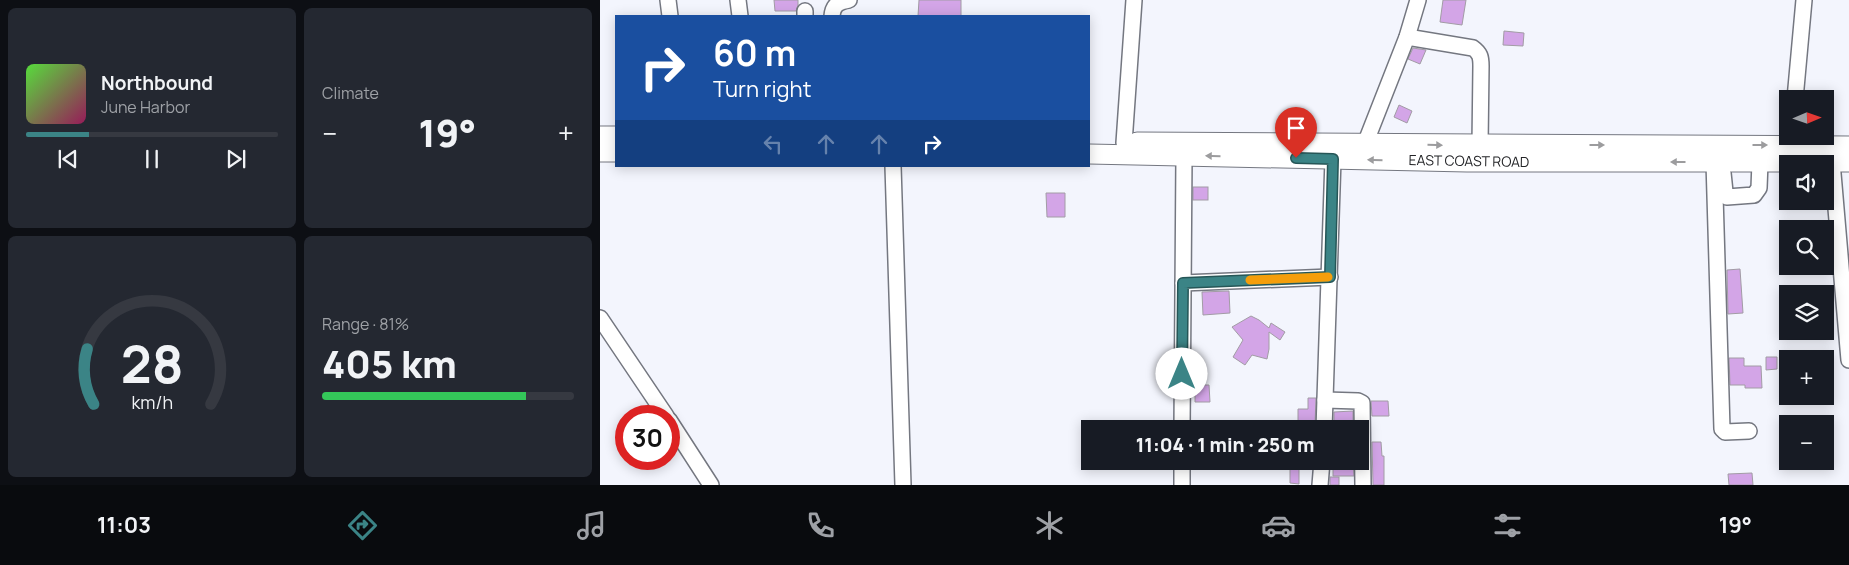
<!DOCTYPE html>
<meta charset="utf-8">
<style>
:root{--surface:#171b24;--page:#242831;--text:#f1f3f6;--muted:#9ea1a6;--line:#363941;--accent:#3b8486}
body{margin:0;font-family:Manrope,sans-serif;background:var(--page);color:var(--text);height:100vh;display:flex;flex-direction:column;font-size:19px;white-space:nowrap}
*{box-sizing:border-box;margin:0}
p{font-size:16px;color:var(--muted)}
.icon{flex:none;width:28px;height:28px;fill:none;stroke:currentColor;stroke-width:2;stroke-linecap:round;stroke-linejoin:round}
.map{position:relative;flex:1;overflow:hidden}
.side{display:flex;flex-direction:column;gap:8px;padding:8px;background:#0d0f14;width:600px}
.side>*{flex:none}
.hud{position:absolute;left:15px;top:15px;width:475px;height:152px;border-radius:0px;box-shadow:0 2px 12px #0003;background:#1a4fa0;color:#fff;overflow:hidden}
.needle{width:32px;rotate:88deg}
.controls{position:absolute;left:1179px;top:90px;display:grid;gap:10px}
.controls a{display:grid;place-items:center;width:55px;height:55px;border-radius:0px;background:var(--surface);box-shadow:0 2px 12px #0003;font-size:25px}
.speed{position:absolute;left:15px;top:405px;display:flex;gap:10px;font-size:25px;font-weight:700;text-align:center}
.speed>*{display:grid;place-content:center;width:65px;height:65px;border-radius:50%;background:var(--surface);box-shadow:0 2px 12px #0003;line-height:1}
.speed .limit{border:8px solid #d22;background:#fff;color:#111}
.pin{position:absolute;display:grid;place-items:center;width:42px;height:42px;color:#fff;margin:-51px -21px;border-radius:50% 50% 50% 0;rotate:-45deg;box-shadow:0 0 5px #0007}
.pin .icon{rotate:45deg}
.me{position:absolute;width:55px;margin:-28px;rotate:0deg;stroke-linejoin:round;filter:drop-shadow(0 0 4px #0008)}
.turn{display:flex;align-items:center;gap:18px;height:105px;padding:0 15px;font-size:22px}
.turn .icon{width:65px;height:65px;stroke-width:2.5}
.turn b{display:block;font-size:35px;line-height:42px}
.lanes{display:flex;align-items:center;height:48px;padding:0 15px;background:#0003;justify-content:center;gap:25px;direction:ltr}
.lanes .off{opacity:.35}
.big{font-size:38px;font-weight:800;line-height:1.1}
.side .widget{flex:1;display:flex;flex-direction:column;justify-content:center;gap:8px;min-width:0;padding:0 18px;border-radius:8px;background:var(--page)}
.side .dial{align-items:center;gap:0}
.dial svg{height:130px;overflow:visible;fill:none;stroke:var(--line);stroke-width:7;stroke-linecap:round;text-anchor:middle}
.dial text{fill:var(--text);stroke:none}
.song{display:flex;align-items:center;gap:15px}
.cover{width:60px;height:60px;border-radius:8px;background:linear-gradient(135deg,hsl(110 70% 55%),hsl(330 70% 35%))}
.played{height:5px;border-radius:2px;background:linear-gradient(90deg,var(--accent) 25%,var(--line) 25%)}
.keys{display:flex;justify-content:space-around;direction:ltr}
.heat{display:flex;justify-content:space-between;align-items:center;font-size:28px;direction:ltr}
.charge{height:8px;border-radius:4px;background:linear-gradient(90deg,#34c759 81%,var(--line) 0)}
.side .tiles{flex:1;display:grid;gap:8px;grid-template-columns:repeat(2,1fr)}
.trip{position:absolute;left:481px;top:420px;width:288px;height:50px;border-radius:0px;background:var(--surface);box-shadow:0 2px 12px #0003;font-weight:800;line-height:50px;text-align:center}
.tabs{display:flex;height:80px;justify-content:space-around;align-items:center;background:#090b0e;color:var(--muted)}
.tabs .icon{width:35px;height:35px}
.tabs .active{color:var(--accent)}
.tabs b{font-size:22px;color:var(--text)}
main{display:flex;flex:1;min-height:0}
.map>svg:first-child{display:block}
</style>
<main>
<section class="side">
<div class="tiles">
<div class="widget">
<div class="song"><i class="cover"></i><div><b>Northbound</b><p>June Harbor</p></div></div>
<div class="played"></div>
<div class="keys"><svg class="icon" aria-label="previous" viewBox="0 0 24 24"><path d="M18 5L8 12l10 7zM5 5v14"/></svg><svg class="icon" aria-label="pause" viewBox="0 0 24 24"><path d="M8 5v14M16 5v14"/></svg><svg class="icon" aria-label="next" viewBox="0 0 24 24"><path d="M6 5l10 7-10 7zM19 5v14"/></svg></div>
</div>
<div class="widget"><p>Climate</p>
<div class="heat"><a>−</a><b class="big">19°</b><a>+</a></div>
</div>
<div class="widget dial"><svg viewBox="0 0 100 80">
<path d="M14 69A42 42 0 1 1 86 69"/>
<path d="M14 69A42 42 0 0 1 10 35" stroke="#3b8486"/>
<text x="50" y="56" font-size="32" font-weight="700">28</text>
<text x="50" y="72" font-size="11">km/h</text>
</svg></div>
<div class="widget"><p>Range · 81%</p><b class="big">405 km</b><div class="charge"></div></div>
</div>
</section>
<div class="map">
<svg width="1249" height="485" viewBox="0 0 1249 485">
<rect width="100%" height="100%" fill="#f3f5fd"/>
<g fill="#d3a5e7" stroke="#a29ca5">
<path d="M174 0H198V5L196 11H175Z"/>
<path d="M319 0H361V16H318Z"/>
<path d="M843 0H866L862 25 840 22Z"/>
<path d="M904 31 924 33 923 46 903 45Z"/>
<path d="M813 48 826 50 820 64 808 59Z"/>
<path d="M799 105 812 111 807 123 794 117Z"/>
<rect x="593" y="187" width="15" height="13"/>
<path d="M446 193H465V217H447Z"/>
<path d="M1140 269 1143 313 1128 314 1127 270Z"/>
<path d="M629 291 630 313 603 315 602 292Z"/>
<path d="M651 316 659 320 669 328 671 323 685 332 680 340 669 332V349L667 359 652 355 645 365 633 357 643 340 632 327Z"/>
<path d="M1166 357H1177V369L1166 370Z"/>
<path d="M1129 358H1144V366H1161L1162 388H1145V385H1130Z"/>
<path d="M595 385H609L610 402H595Z"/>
<path d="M708 398H716L715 424H698V409H708Z"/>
<path d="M771 401H788L789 416H772Z"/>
<path d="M753 411V423L734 424V412Z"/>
<path d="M772 442H781L782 456H784V485H773Z"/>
<path d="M690 461H699V484L690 483Z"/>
<path d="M733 461H753L754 476H733Z"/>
<path d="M1152 473 1153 485H1129L1128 474Z"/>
<rect x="730" y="477" width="9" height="8"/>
</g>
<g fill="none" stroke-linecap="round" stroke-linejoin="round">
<defs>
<g id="minor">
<path d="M68 0 70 16"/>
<path d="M138 0 140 16"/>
<path d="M205 11V16"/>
<path d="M232 16C233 5 238 2 249 0"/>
<path d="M807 37 873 48C880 53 881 57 881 66L880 145"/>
<path d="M1195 99 1204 0"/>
<path d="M524 143 534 0"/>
<path d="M765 144 807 37 818 0"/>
<path d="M1114 162 1122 429 1125 432 1149 431"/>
<path d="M1232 162 1249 360"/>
<path d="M293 166 303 485"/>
<path d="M1123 173 1125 192 1127 197 1154 195 1159 188 1160 162"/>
<path d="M583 283 730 277"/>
<path d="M0 318 66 416"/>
<path d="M725 400 758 401 762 403 763 485"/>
<path d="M69 420 111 485"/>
<path d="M582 429 584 156"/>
<path d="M724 429 733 159"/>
<path d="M582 485V461"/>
<path d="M720 485 722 461"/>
</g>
<g id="major">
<path d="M0 136H16"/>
<path d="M537 142 1249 146"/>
<path d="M0 152H16"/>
<path d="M489 154 867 162H1249"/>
</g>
</defs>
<use href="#minor" stroke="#747780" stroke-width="18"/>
<use href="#major" stroke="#747780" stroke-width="21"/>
<use href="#minor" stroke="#fff" stroke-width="15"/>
<use href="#major" stroke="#fff" stroke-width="19"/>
</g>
<defs><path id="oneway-solid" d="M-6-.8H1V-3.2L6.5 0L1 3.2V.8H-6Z" transform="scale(1.25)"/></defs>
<g fill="#9c9c9e">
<use href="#oneway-solid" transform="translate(835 145) rotate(1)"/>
<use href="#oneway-solid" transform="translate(997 145)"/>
<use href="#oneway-solid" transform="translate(1160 145)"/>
<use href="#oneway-solid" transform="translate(613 156) rotate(-179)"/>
<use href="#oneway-solid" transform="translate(775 160) rotate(-179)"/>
<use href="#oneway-solid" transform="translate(1078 162) rotate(-180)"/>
</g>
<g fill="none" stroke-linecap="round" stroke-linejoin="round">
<defs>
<path id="route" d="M582 374 583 283 730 277 733 159 696 158"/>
</defs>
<use href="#route" stroke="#265657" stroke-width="12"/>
<use href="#route" stroke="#3b8486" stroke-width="9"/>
<path stroke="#f59e0b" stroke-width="9" d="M650 280 728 277"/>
</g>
<g text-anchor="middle" stroke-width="4" stroke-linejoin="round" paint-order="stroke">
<g font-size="14" fill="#232427" stroke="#fff">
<text transform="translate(869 161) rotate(1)" y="5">EAST COAST ROAD</text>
</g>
</g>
</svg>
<div class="controls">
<a><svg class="needle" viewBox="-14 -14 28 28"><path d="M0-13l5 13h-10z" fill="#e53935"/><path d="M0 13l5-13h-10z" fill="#9ea1a6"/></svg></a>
<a><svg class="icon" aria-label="sound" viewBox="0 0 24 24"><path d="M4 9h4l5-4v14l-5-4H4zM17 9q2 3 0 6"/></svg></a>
<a><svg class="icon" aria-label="search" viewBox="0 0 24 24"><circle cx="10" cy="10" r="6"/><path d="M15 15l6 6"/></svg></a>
<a><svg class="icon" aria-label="layers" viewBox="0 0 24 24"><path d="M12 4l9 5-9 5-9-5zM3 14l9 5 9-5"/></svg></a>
<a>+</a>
<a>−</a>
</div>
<div class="speed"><div class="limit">30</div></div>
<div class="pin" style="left:696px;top:158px;background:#d93025"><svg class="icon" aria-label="arrive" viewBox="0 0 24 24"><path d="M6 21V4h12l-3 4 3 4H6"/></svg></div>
<svg class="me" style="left:582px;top:374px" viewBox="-20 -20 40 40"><circle r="19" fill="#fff"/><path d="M0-13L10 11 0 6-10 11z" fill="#3b8486"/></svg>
<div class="trip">11:04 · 1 min · 250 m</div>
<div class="hud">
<div class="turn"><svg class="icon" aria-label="right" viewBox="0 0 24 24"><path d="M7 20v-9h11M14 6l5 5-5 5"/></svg><div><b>60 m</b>Turn right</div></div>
<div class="lanes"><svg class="icon off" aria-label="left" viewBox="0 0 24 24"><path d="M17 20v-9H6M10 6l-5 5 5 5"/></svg><svg class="icon off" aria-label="ahead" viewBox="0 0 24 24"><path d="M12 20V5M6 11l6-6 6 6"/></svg><svg class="icon off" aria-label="ahead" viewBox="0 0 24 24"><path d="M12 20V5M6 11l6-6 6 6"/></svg><svg class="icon" aria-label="right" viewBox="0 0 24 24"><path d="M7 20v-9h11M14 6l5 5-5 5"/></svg></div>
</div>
</div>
</main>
<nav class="tabs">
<b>11:03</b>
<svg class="icon active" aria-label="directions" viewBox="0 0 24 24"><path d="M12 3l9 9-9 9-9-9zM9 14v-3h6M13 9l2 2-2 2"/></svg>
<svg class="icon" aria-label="music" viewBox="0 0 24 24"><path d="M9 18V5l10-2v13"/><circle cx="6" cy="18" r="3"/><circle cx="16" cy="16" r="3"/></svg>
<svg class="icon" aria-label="phone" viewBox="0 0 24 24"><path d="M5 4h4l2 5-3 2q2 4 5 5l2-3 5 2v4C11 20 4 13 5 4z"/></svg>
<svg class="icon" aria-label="climate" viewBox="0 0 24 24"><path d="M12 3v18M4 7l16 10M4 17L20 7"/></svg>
<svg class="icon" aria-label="car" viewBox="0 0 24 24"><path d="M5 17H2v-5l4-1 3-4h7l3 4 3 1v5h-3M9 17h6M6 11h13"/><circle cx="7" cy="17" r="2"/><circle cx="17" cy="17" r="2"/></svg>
<svg class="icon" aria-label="filters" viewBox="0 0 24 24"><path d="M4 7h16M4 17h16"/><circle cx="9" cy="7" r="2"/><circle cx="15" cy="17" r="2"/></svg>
<b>19°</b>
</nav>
